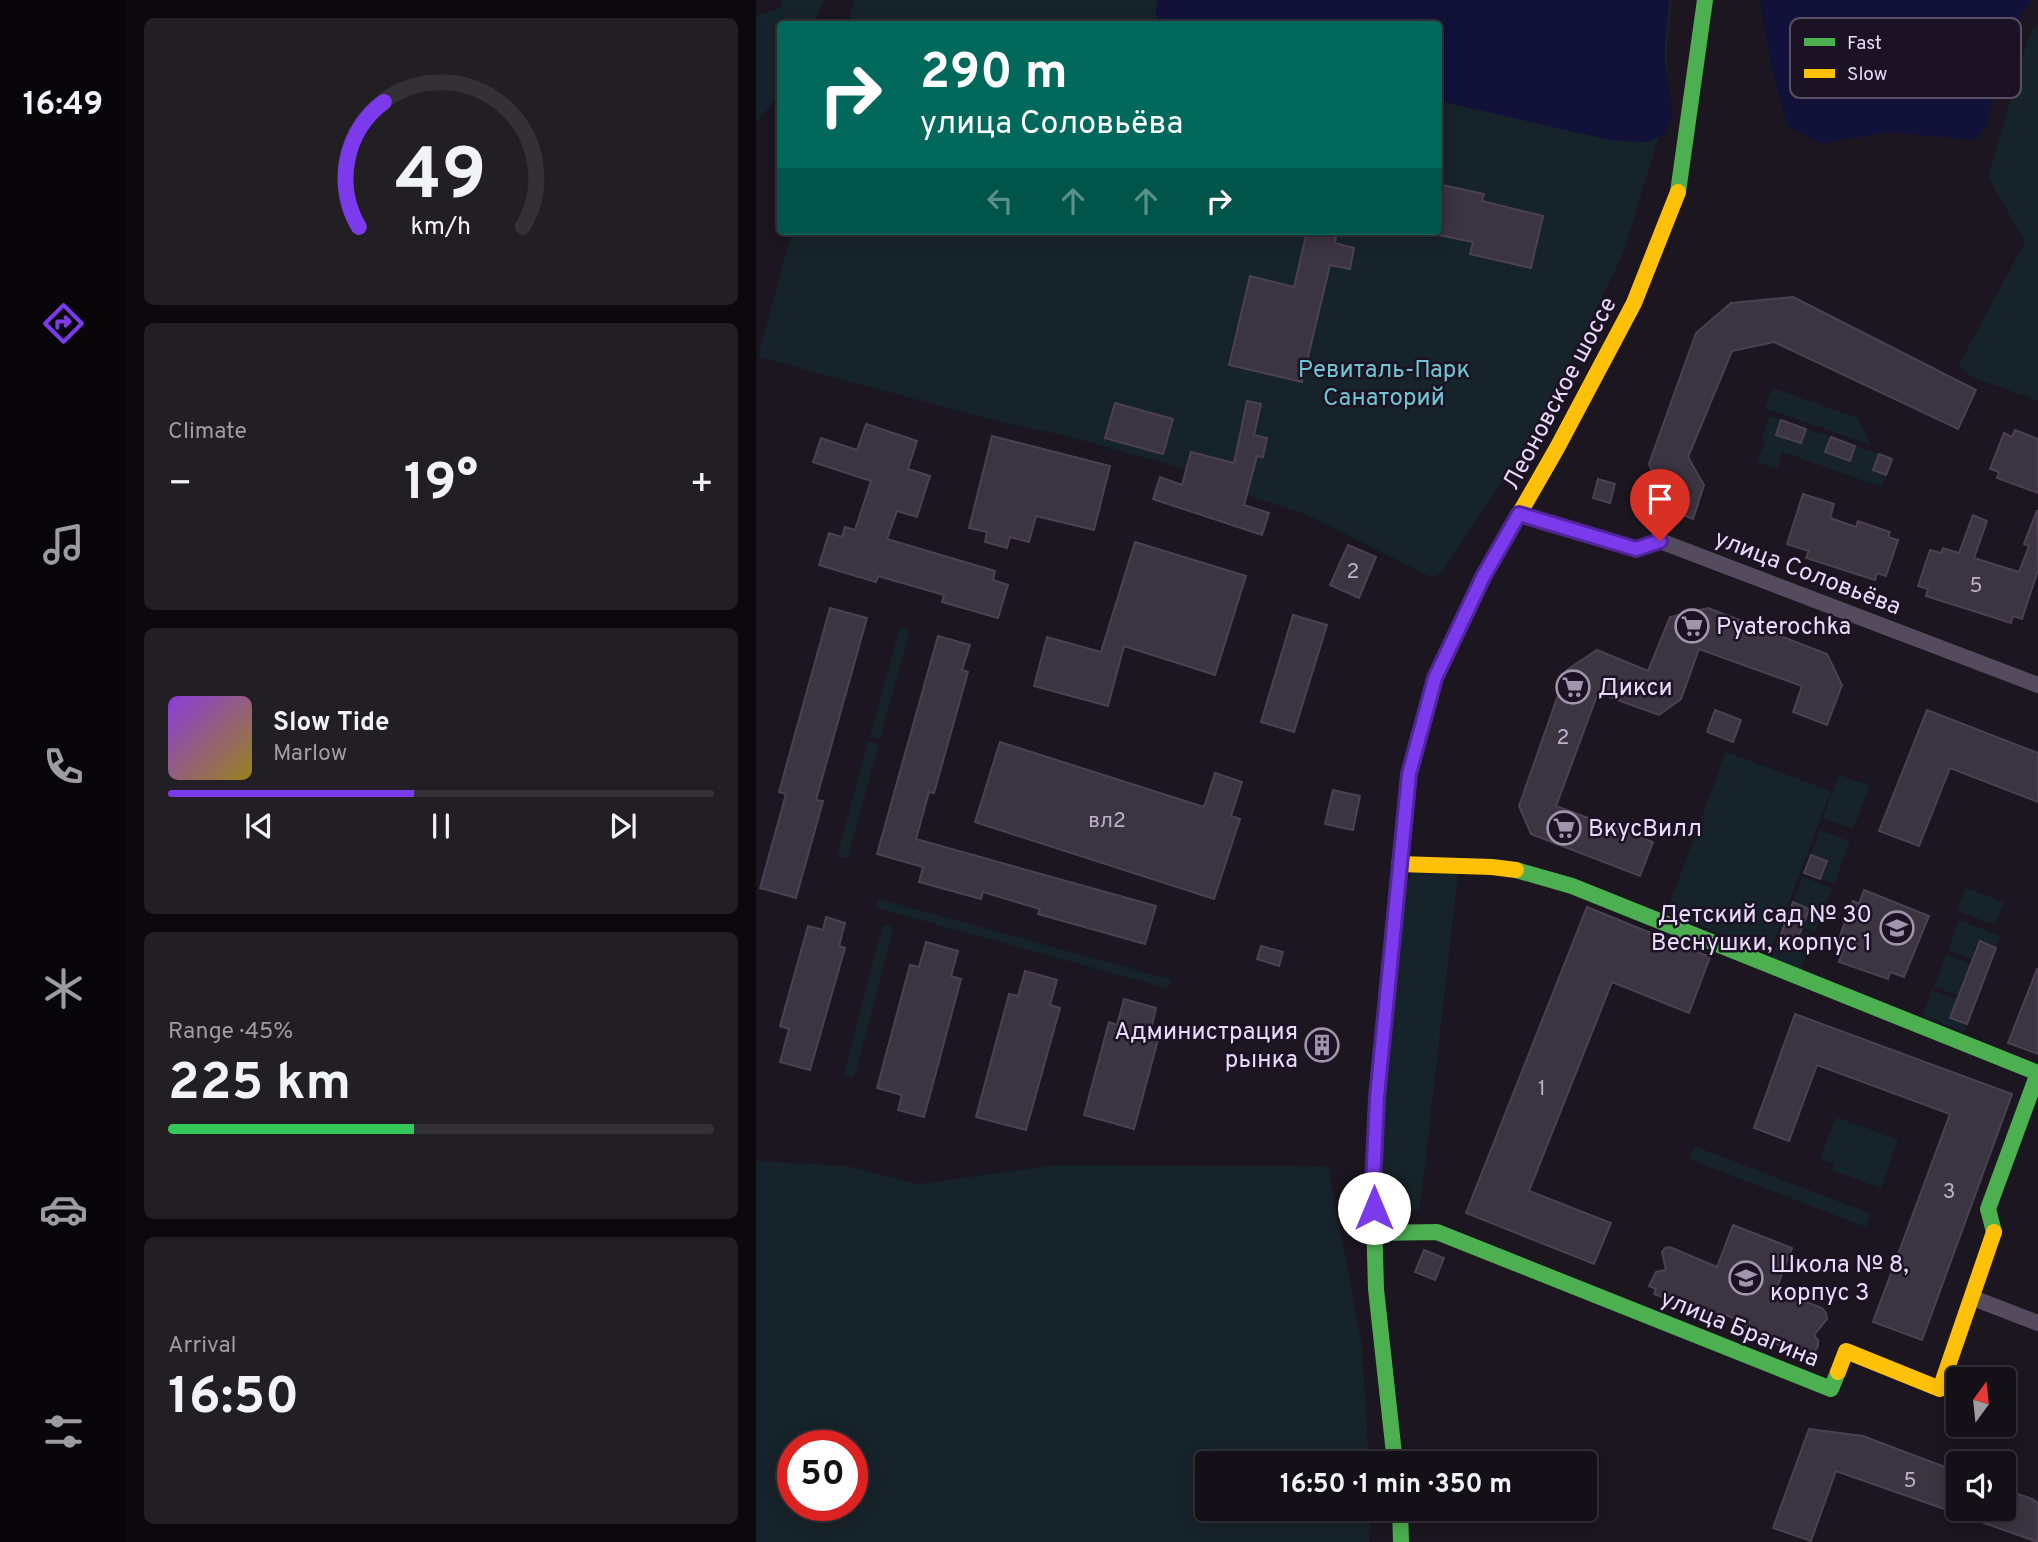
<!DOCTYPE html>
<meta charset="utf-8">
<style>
:root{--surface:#141017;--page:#211e24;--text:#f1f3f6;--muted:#9d9da1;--line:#333036;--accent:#7c3aed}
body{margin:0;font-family:Overpass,sans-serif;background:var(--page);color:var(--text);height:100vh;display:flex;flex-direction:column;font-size:26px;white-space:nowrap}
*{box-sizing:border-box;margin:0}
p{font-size:23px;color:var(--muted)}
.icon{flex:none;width:38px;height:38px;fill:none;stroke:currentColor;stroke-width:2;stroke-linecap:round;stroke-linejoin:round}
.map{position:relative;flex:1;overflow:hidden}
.sheet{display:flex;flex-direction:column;gap:18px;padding:18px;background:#0b090d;width:630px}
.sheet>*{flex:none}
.banner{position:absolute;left:21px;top:21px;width:665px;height:214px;border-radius:7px;box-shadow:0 4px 18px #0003,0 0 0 2px var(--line);background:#00695c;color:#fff;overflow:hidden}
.needle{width:46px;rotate:15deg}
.tools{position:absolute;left:1190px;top:1367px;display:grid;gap:14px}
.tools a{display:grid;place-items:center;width:70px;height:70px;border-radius:7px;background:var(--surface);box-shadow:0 4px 18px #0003,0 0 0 2px var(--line);font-size:35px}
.speed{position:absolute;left:21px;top:1430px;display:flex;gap:14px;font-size:35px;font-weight:700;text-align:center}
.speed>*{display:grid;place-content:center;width:91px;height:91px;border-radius:50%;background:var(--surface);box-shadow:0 4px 18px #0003,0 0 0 2px var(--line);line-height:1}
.speed .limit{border:10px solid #d22;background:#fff;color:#111}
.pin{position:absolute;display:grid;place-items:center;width:60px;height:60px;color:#fff;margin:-72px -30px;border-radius:50% 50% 50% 0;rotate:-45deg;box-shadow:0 0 7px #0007}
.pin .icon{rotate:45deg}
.me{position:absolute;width:77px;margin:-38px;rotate:0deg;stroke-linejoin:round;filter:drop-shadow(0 0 5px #0008)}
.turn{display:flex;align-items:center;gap:24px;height:147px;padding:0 28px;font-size:32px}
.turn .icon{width:91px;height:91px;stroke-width:2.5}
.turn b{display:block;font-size:49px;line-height:60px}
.lanes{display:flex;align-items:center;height:66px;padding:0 28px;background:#0003;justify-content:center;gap:35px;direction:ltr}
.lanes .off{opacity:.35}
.big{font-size:52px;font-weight:700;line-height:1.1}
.sheet .card{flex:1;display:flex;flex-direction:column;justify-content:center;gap:10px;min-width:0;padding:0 24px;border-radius:10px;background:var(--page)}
.sheet .dial{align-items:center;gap:0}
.dial svg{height:182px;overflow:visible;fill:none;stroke:var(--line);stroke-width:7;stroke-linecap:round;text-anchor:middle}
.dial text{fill:var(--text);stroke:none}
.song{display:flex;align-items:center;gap:21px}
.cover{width:84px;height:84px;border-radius:10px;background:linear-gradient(135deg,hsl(270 70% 55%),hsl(50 70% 35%))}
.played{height:7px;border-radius:4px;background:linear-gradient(90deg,var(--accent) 45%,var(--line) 45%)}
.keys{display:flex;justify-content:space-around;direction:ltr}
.heat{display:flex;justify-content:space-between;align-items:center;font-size:38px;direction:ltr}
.charge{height:10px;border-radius:5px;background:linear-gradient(90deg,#34c759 45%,var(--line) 0)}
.trip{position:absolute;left:439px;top:1451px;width:402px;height:70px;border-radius:7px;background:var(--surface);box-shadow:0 4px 18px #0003,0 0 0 2px var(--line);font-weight:700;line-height:70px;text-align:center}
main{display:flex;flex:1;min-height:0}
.dock{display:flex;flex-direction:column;width:126px;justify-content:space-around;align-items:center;background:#080609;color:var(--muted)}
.dock .icon{width:49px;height:49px}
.dock .selected{color:var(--accent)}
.dock b{font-size:32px;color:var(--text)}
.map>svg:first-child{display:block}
</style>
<main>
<nav class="dock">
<b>16:49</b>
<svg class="icon selected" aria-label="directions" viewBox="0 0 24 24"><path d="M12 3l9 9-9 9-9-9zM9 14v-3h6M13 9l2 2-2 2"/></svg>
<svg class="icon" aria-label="music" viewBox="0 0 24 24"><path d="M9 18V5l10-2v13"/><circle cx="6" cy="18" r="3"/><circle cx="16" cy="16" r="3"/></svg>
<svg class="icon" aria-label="phone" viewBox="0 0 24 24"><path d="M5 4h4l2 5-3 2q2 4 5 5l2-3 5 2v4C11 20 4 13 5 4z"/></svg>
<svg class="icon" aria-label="climate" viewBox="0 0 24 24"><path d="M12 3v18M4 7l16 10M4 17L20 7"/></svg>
<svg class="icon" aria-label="car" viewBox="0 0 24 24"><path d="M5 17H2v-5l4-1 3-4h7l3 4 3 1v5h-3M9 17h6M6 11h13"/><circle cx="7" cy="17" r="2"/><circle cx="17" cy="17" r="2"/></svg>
<svg class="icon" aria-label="filters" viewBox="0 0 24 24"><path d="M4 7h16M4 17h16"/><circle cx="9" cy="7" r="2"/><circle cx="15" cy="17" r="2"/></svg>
</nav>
<section class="sheet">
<div class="card dial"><svg viewBox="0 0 100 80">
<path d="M14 69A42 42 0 1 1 86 69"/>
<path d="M14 69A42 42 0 0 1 25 14" stroke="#7c3aed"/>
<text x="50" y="56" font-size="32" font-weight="700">49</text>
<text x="50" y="72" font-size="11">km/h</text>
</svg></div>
<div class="card"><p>Climate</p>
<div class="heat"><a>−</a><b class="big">19°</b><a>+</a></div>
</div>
<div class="card">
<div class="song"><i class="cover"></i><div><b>Slow Tide</b><p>Marlow</p></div></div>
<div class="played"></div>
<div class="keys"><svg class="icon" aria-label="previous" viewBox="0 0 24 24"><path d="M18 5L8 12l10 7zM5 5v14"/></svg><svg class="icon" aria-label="pause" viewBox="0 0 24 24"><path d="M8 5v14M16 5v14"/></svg><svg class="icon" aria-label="next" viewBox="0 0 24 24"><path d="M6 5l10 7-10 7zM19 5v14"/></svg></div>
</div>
<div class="card"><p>Range · 45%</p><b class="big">225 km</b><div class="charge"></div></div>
<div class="card"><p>Arrival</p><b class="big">16:50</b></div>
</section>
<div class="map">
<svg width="1282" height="1542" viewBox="0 0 1282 1542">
<rect width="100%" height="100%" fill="#1b161f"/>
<g fill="#17232a" fill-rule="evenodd">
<path d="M26 0H68L58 24H24V94L0 123V16L26 7Z"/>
<path d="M98 0H916L911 48V111L866 256 785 423 686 573 675 577 552 515 429 475 430 469 314 437 233 419 2 357 36 231H682V24H92Z"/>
<path d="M1282 23V401L1216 377 1202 366 1269 242 1232 177 1273 36Z"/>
<path d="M1016 388 1102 418 1115 445 1009 408Z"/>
<path d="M1014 416 1025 420 1021 435 1044 443 1050 429 1075 437 1070 452 1094 461 1099 446 1123 454 1117 470 1130 475 1126 487 1027 452 1021 469 1001 462 1009 440 1006 438Z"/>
<path d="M146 628 151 629 153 633 124 739 114 737 143 630Z"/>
<path d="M112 741 123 744 92 857 88 858 84 857 82 853Z"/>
<path d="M970 752 1075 791 1014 952 910 913Z"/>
<path d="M1083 775 1114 786 1097 829 1067 818Z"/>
<path d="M1064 830 1094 841 1078 884 1064 879 1071 861 1055 855Z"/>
<path d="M656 871 702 874 664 1209 625 1221 624 1156 647 894Z"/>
<path d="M1047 877 1076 888 1059 932 1046 927 1053 909 1037 902Z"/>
<path d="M1210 888 1248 902 1239 925 1201 911Z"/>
<path d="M123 899 413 979 415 982 413 987 410 988 121 908 119 905Z"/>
<path d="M1203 920 1245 936 1240 948 1224 942 1217 960 1192 950Z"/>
<path d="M130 925 135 926 137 930 99 1076 95 1078 90 1077 88 1074 126 927Z"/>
<path d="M1045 930 1058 935 1045 969 1016 958 1022 942 1038 948Z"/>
<path d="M1190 954 1215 964 1225 988 1219 1002 1178 987Z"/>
<path d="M1176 990 1201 1000 1195 1018 1211 1024 1208 1032 1167 1016Z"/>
<path d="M1080 1117 1142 1140 1125 1188 1076 1170 1078 1164 1064 1159Z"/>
<path d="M938 1146 1115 1214 1110 1227 933 1159Z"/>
<path d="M0 1161 92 1166 161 1184 300 1165 572 1166 606 1345 613 1463H452V1508L616 1509 613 1542H0ZM37 1446H96V1505H37Z"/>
</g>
<g fill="#12113a">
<path d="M402 0H913L908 57 917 117 908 135 891 142 854 140 683 101 682 24H406L399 12Z"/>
<path d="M1004 0H1276L1264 17 1248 50 1231 125 1219 140 1131 132 1065 144 1032 126C1019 85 1010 43 1004 0Z"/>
</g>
<g fill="#3b3441" stroke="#4b4152" stroke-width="2">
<path d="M682 184 728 194 726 201 787 216 775 268 714 254 717 242 682 235Z"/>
<path d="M551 231H581L579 243 598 248 594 269 574 265 546 382 473 365 494 276 538 287Z"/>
<path d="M1037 297 1220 390 1202 429 1018 342 976 351 932 457 948 485 937 519 910 509 893 464 940 333 975 303Z"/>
<path d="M491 401 505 404 498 435 511 438 507 457 501 456 488 505 513 513 506 535 397 499 404 477 426 485 435 452 478 463Z"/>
<path d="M359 403 417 419 407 454 349 438Z"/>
<path d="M1025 420 1050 429 1045 443 1020 435Z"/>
<path d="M110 424 161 441 152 469 174 476 161 517 141 511 131 539 239 571 237 580 252 585 242 618 186 602 188 595 122 576 120 582 63 565 73 533 86 537 89 527 99 530 115 481 57 462 65 438 101 450Z"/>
<path d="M1259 430 1282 439V493L1241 478 1243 472 1234 469 1248 433 1256 437Z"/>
<path d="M236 436 354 466 338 530 280 516 273 542 254 537 251 548 229 542 231 532 213 528Z"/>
<path d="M1075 437 1099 446 1094 461 1069 452Z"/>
<path d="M1123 454 1136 459 1130 475 1117 470Z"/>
<path d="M842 479 859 484 854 503 837 498Z"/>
<path d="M1047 494 1078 504 1074 518 1100 527 1102 521 1134 532 1132 537 1142 540 1130 576 1121 573 1119 580 1097 573 1050 558 1053 551 1031 544Z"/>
<path d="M1281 510 1282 570 1266 619 1257 616 1255 623 1230 615 1170 596 1172 589 1162 586 1174 550 1185 553 1187 548 1203 553 1217 515 1231 521 1218 558 1263 572 1273 546 1268 544Z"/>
<path d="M379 542 490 576 459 675 368 646 352 706 278 686 291 637 345 652Z"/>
<path d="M592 545 620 557 603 598 574 585Z"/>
<path d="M74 608 111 618 60 800 67 801 40 898 4 888 30 794 23 792Z"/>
<path d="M952 608 1071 654 1086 685 1071 725 1037 712 1046 686 943 649 925 699 903 715 842 693 800 806 897 842 884 876 775 834 763 806 811 670 841 650 892 671 914 617Z"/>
<path d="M537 615 571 625 538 732 505 722Z"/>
<path d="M182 636 214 645 206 670 212 672 178 793 173 792 160 839 400 906 389 944 282 914 284 909 227 892 225 899 163 882 167 867 121 854Z"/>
<path d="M959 710 985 720 977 742 951 732Z"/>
<path d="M1171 710 1282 753V802L1194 768 1163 846 1123 831Z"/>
<path d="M244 742 448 807 459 773 486 782 475 816 484 819 458 899 219 822Z"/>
<path d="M577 790 604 796 597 830 569 824Z"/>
<path d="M1055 855 1071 861 1064 879 1048 873Z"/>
<path d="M1108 890 1173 916 1148 977 1134 972 1132 979 1083 962 1088 949 1081 946 1090 918 1097 901 1103 904Z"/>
<path d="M1037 902 1053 909 1038 948 1022 942Z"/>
<path d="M831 907 954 957 933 1013 856 982 773 1191 855 1223 838 1264 710 1213Z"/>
<path d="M70 917 89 923 83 946 89 948 54 1070 24 1062 33 1029 24 1026 52 926 67 930Z"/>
<path d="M1224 941 1240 948 1211 1024 1194 1018Z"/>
<path d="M170 942 202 951 195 976 205 979 168 1117 142 1110 146 1095 121 1088 154 965 163 967Z"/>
<path d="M505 946 527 952 523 966 501 959Z"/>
<path d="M1281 969H1282V1054L1252 1043Z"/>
<path d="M269 971 301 980 294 1005 304 1008 270 1130 220 1117 253 994 262 996Z"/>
<path d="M368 999 400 1008 394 1034 403 1036 378 1129 328 1115 353 1022 361 1025Z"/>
<path d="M1039 1014 1256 1094 1166 1340 1117 1322 1194 1114 1061 1065 1033 1141 998 1128Z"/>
<path d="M555 1034 580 1039 577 1055 552 1050Z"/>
<path d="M977 1225 1036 1248 1020 1290 1066 1308 1070 1313 1071 1319 1058 1335 1062 1340V1346L1058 1353 1051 1350 1048 1355 987 1330 990 1323 963 1312 960 1319 898 1294 900 1289 893 1286 900 1272 910 1270 906 1252 909 1248 914 1247 961 1267Z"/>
<path d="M668 1250 688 1258 679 1280 659 1272Z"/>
<path d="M1053 1429 1107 1436 1202 1472V1508H1248V1489L1276 1499 1282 1503V1542L1080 1471 1055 1541 1017 1528Z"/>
</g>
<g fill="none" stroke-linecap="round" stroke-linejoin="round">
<g stroke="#544c5e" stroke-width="16">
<path d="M763 514 880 549 904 541 1282 685"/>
<path d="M1217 1298 1282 1323"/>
</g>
<g stroke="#4caf50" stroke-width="16">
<path d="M922 192 949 0"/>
<path d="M760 870 816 886 1282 1073 1232 1209 1238 1232"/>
<path d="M618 1233 681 1232 1075 1389 1082 1372"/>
<path d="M639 1463 620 1289 617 1183 621 1097 653 774 679 678 717 599"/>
<path d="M644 1508 645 1542"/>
</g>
<g stroke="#ffc107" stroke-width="16">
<path d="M717 599 727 577 801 448 878 303 922 192"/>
<path d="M643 864 736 867 760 870"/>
<path d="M1082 1372 1090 1351 1184 1389 1238 1232"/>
</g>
</g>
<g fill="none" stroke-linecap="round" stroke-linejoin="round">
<defs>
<path id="route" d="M618 1208 617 1183 621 1097 653 774 679 678 727 577 763 514 880 549 904 541"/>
</defs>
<use href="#route" stroke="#51269a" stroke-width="18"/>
<use href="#route" stroke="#7c3aed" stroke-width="12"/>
</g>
<defs>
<symbol id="supermarket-ring" viewBox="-11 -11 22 22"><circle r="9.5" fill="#1b1223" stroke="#a195ad" stroke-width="1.5"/><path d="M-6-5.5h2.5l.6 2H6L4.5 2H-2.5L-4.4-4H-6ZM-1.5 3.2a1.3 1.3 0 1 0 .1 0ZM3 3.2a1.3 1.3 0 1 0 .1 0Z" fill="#a195ad"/></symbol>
<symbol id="school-ring" viewBox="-11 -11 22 22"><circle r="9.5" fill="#1b1223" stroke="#a195ad" stroke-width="1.5"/><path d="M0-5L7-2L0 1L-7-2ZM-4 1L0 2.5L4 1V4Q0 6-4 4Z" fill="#a195ad"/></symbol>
<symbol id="building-ring" viewBox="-11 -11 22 22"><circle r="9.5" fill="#1b1223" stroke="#a195ad" stroke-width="1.5"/><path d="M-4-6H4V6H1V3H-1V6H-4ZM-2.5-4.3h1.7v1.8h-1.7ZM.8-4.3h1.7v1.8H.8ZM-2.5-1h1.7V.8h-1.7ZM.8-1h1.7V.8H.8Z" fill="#a195ad"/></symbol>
</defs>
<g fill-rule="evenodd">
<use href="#supermarket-ring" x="917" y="607" width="38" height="38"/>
<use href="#supermarket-ring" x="798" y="668" width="38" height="38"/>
<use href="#supermarket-ring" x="789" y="809" width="38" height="38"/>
<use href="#school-ring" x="1122" y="909" width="38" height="38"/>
<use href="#building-ring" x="547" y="1026" width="38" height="38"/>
<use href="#school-ring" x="971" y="1259" width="38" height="38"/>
</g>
<g text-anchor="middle" stroke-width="5" stroke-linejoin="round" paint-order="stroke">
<g font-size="21" fill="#beb0cc">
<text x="597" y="578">2</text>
<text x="1220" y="592">5</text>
<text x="807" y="744">2</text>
<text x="351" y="827">вл2</text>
<text x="786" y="1095">1</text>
<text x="1193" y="1198">3</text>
<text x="1154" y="1487">5</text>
</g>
<g font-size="24" fill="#6fc5d0" stroke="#1b1223">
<text x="628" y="377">Ревиталь-Парк<tspan x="628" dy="28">Санаторий</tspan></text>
</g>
<g font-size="24" fill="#e9d9fa" stroke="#1b1223">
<text transform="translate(803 393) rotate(-62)" y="8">Леоновское шоссе</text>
<text transform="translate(1052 572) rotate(21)" y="8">улица Соловьёва</text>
<text transform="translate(984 1328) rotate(22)" y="8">улица Брагина</text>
</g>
<g font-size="24" fill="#e9d9fa" stroke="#1b1223" text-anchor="start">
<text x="960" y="634">Pyaterochka</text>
<text x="842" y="695">Дикси</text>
<text x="832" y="836">ВкусВилл</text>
<text x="1116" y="922" text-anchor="end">Детский сад № 30<tspan x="1116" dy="28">Веснушки, корпус 1</tspan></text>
<text x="542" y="1039" text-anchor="end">Администрация<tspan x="542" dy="28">рынка</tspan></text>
<text x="1014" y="1272">Школа № 8,<tspan x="1014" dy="28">корпус 3</tspan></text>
</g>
</g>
<rect x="1034" y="18" width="231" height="80" rx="10" fill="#1b1223" stroke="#594e64" stroke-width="2"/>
<rect x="1048" y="38" width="31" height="8" fill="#4caf50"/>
<rect x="1048" y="69" width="31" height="9" fill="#ffc107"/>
<g font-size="19" fill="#e9d9fa">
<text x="1091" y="49">Fast</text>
<text x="1091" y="80">Slow</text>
</g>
</svg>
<div class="tools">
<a><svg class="needle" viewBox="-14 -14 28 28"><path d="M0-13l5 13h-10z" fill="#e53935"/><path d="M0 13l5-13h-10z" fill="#9d9da1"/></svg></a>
<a><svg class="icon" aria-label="sound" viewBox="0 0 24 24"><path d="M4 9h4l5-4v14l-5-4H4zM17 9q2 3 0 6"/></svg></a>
</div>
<div class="speed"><div class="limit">50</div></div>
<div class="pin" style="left:904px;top:541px;background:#d93025"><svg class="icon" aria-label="arrive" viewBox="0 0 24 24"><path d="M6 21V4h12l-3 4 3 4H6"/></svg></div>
<svg class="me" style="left:618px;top:1208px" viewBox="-20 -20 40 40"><circle r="19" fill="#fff"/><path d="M0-13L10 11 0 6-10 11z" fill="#7c3aed"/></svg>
<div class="trip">16:50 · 1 min · 350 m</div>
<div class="banner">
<div class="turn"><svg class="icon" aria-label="right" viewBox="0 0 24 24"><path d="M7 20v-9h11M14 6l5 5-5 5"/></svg><div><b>290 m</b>улица Соловьёва</div></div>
<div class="lanes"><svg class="icon off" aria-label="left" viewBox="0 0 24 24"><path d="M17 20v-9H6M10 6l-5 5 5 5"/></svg><svg class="icon off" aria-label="ahead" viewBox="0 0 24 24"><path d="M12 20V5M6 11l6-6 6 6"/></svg><svg class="icon off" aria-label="ahead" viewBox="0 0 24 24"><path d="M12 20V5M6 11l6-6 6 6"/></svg><svg class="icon" aria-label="right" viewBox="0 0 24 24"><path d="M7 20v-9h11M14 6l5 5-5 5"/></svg></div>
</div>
</div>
</main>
